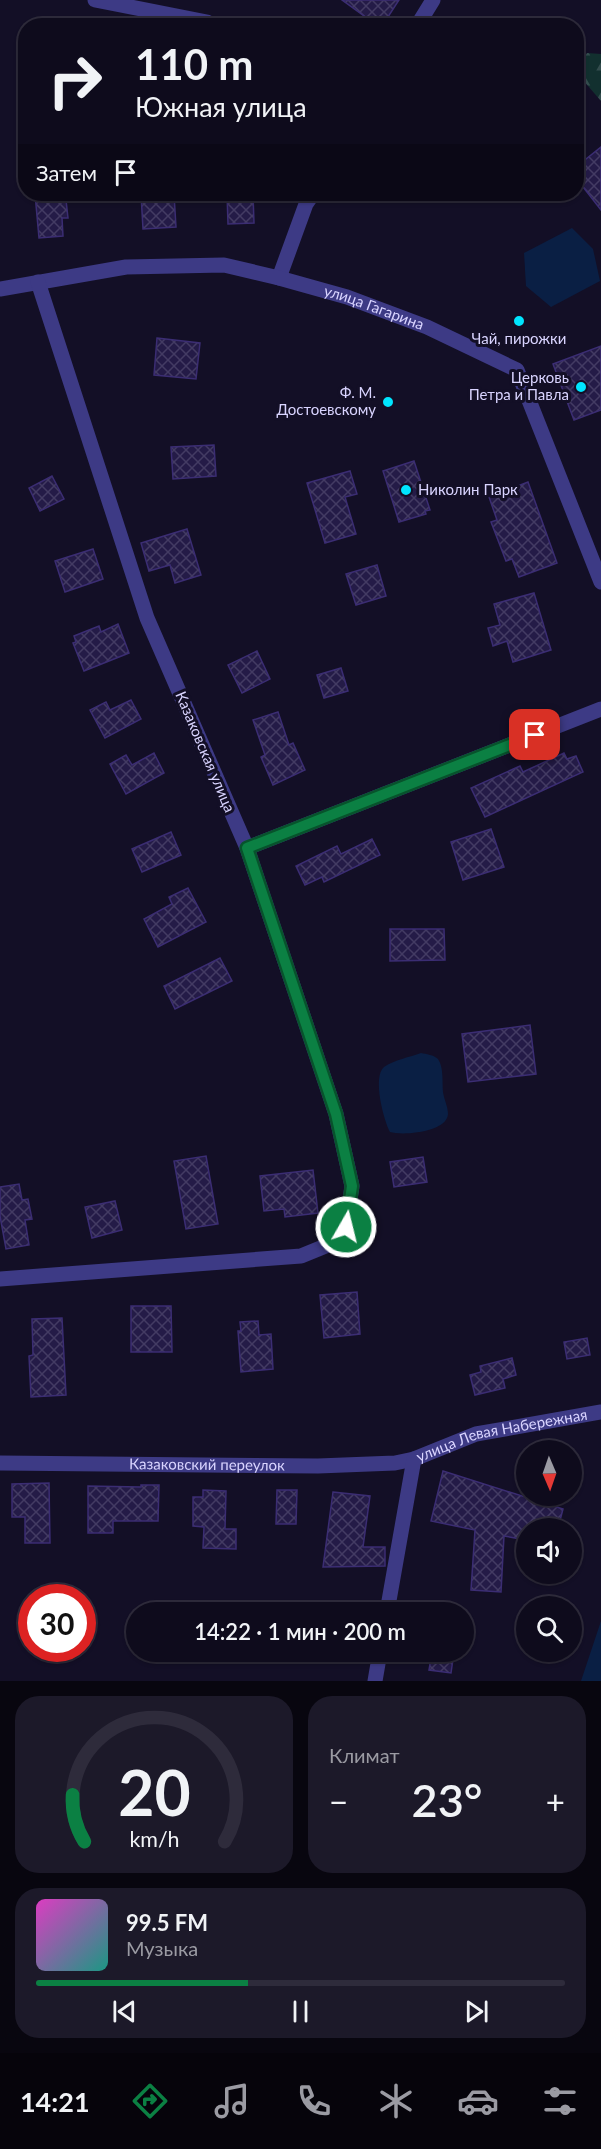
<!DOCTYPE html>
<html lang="ru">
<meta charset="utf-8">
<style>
:root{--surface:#0e0b1c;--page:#1c1929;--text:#f1f3f6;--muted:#9b9ba3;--line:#2e2b3b;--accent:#0b8043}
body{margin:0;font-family:Lato,sans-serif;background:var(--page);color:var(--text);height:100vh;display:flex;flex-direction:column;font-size:22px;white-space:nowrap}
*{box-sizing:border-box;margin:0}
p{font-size:20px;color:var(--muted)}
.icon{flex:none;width:33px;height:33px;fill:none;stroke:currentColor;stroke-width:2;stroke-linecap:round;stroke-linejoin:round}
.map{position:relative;height:1681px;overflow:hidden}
.details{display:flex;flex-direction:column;gap:15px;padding:15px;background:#08060f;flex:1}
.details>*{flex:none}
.banner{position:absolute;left:18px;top:18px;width:566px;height:183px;border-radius:24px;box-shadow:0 2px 4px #0004,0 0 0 2px var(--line);background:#0e0b1c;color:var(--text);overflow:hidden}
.needle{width:39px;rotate:178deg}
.fabs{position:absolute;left:516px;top:1440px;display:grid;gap:12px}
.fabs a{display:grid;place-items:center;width:66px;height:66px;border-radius:50%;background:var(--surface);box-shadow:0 2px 4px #0004,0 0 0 2px var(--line);font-size:30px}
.speed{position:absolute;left:18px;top:1584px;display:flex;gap:12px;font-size:30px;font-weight:700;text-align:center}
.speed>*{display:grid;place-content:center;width:78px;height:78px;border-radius:50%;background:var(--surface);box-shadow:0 2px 4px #0004,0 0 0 2px var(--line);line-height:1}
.speed .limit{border:9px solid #d22;background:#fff;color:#111}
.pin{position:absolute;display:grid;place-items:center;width:51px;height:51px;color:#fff;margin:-26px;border-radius:12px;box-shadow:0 3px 9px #0006}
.me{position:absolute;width:66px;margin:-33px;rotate:8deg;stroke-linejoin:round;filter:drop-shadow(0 0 4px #0008)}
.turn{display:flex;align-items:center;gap:21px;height:126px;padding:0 18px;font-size:27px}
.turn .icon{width:78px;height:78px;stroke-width:2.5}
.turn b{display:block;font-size:42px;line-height:51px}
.then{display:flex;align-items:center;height:57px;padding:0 18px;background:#0003;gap:12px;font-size:22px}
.big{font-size:45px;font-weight:600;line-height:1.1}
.details .widget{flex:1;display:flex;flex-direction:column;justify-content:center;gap:9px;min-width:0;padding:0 21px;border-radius:24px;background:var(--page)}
.details .dial{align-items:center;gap:0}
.dial svg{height:156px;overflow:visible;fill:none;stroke:var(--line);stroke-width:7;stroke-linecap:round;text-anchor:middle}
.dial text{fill:var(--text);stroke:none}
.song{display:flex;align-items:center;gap:18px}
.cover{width:72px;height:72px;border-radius:9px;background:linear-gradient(135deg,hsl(310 70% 55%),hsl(170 70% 35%))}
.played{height:6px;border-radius:3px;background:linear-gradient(90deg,var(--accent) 40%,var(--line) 40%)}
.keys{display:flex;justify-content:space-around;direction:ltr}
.heat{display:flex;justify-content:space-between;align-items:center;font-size:33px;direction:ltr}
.details .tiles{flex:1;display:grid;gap:15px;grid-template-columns:1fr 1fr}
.widget:last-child{grid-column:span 2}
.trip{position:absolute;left:126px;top:1602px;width:348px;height:60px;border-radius:30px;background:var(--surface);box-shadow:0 2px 4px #0004,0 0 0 2px var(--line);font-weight:600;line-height:60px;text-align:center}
.tab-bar{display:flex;height:96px;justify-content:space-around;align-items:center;background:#06040b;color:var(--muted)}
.tab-bar .icon{width:42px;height:42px}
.tab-bar .active{color:var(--accent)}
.tab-bar b{font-size:27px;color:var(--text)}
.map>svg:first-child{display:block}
</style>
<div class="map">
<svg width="601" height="1681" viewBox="0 0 601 1681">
<defs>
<pattern id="forest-firs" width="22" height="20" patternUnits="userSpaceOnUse" patternTransform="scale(1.5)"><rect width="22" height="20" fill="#12302f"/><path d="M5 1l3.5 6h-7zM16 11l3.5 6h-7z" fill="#344d4e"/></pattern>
<pattern id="building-cross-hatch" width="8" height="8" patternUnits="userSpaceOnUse" patternTransform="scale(1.5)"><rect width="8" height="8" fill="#241b47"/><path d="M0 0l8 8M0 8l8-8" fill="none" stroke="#433b63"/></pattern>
</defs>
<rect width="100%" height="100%" fill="#130f26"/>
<path fill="url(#forest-firs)" d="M587 53 601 54V101L576 72Z"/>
<g fill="#0a1f44">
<path d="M572 228 593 249 600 281 551 307 526 286 524 253Z"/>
<path d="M421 1053C426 1054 434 1055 438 1059 444 1068 442 1082 443 1092 444 1099 448 1107 448 1114 447 1132 403 1136 390 1132 384 1121 372 1077 384 1067 394 1060 410 1057 421 1053Z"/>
<path d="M601 1621V1681H581Z"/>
</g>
<g fill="url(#building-cross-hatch)" stroke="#3b2d73" stroke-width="1.5">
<path d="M342 0H399L382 26H378Z"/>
<path d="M601 147V210L576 178V167Z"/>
<path d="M35 194H60V200H66L68 218H62L63 236 39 238Z"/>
<path d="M141 194H174L176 227 143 229Z"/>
<path d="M227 194H253L254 223 228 224Z"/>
<path d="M157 338 200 343 196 379 154 375Z"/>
<path d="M601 346V410L574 420 553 364Z"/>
<path d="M214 445 216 476 173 479 171 447Z"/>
<path d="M414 461 430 510 425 511 426 514 399 522 383 471Z"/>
<path d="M350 471 357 494 345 497 356 534 325 543 307 483Z"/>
<path d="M52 476 64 499 40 511 29 488Z"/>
<path d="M528 482 557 563 519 577 512 559 506 561 491 522 497 520 489 497Z"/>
<path d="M187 529 201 575 175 583 170 565 149 571 141 543Z"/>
<path d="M93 549 103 579 65 592 55 561Z"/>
<path d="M377 565 386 596 356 605 346 574Z"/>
<path d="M534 593 551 650 513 662 507 641 493 646 488 628 500 625 494 604Z"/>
<path d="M118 624 129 653 84 671 73 643 76 642 74 636 99 626 101 632Z"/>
<path d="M257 651 270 679 242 693 228 665Z"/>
<path d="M341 668 348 691 324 698 317 675Z"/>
<path d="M131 700 141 719 105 738 90 710 106 702 110 710Z"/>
<path d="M278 712 289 745 293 743 305 770 273 785 261 757 265 755 253 720Z"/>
<path d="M154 753 164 773 126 794 110 764 126 755 132 765Z"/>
<path d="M564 753 567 759 576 756 583 772 485 817 471 788 520 766 523 772Z"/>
<path d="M491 829 504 867 463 880 451 842Z"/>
<path d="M171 832 181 855 142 872 132 849Z"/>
<path d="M372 839 380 855 324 882 322 877 305 885 296 866 337 846 341 854Z"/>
<path d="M188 888 206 922 158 947 144 919 172 904 169 897Z"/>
<path d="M390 929H444L445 960 390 961Z"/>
<path d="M220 958 232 981 175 1009 164 986Z"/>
<path d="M530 1025 536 1074 468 1082 462 1034Z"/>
<path d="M206 1156 218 1224 186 1229 174 1161Z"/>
<path d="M423 1157 427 1182 394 1187 390 1162Z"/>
<path d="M313 1170 318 1213 285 1217 284 1209 264 1211 260 1176Z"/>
<path d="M19 1184 22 1200 28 1199 32 1219 25 1220 29 1245 6 1249 0 1216V1187Z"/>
<path d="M115 1201 122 1230 92 1238 85 1207Z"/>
<path d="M357 1292 360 1334 324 1338 320 1295Z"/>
<path d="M131 1306H171L172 1352H131Z"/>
<path d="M62 1318 66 1395 31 1397 29 1356 33 1355 32 1319Z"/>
<path d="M258 1321 259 1335 271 1334 273 1369 241 1372 238 1331H241L240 1322Z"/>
<path d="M587 1338 590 1355 567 1359 564 1342Z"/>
<path d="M512 1358 516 1375 503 1379 505 1388 475 1395 470 1375 481 1372 480 1366Z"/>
<path d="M443 1471 563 1509 558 1528H526V1540L504 1536 501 1592 471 1590 475 1530 431 1521Z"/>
<path d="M49 1483 50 1543H25V1517H12V1484Z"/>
<path d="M141 1485H159L158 1521H113V1533H88V1486L141 1487Z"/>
<path d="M203 1490 226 1491 225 1529H236V1549L203 1548 204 1527 193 1526V1497H203Z"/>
<path d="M277 1490H297L296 1524H276Z"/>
<path d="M333 1492 370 1496 363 1547H385V1566L323 1567Z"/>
<path d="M432 1652H454L451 1673 429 1670Z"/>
</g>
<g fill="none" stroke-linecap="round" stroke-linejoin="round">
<g stroke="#3d3a85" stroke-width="15">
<path d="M95 0 207 22 214 26"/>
<path d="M417 26 433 0"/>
<path d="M279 278 306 204 313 194"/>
<path id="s1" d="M0 289 126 267 224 265 279 278 347 297 427 327 517 370 601 582"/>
<path d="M247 848 601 709"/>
<path d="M0 1279 301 1256 328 1245 346 1227 352 1186 336 1114 247 848 147 618 38 282"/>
<path id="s2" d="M0 1463 318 1466 395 1463 414 1459 476 1434 601 1412"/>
<path d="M387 1612 414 1459"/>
<path d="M375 1681 380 1652"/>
</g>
</g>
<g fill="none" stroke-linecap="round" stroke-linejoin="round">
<defs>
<path id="route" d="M346 1227 352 1186 336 1114 247 848 535 735"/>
</defs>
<use href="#route" stroke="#07532c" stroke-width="15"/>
<use href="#route" stroke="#0b8043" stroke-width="10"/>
</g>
<g fill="#00e5ff" stroke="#130f26" stroke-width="2">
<circle cx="519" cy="321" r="6"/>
<circle cx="581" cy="387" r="6"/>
<circle cx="388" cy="402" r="6"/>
<circle cx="406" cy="490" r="6"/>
</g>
<g text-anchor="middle" stroke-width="6" stroke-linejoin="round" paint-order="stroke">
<g font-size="15" fill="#d9d4ff" stroke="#130f26">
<text dy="5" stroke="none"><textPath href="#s1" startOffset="382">улица Гагарина</textPath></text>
<text transform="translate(205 752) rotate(67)" y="5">Казаковская улица</text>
<text dy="5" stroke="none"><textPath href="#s2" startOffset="506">улица Левая Набережная</textPath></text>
<text dy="5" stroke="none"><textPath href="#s2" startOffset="207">Казаковский переулок</textPath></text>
</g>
<g font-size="15" fill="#d9d4ff" stroke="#130f26" text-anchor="end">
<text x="519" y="344" text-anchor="middle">Чай, пирожки</text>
<text x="569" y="383">Церковь<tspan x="569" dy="17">Петра и Павла</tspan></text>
<text x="376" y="398">Ф. М.<tspan x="376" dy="17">Достоевскому</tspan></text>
<text x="418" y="495" text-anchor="start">Николин Парк</text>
</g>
</g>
</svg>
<div class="fabs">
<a><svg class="needle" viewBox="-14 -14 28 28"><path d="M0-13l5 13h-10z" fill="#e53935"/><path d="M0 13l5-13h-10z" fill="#9b9ba3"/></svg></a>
<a><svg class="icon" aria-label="sound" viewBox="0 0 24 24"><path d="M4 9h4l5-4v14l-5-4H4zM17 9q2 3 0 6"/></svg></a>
<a><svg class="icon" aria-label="search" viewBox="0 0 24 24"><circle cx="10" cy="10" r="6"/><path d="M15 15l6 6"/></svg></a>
</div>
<div class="speed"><div class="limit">30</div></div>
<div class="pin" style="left:535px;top:735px;background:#d93025"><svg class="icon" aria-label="arrive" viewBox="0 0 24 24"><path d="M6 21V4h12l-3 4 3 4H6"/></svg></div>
<svg class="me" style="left:346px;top:1227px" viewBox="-20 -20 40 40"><circle r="17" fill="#0b8043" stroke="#fff" stroke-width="3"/><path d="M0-11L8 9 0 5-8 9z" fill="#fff"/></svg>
<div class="trip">14:22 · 1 мин · 200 m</div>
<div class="banner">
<div class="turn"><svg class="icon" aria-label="right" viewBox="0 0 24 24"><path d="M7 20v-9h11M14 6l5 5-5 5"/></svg><div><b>110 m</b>Южная улица</div></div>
<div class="then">Затем<svg class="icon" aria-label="arrive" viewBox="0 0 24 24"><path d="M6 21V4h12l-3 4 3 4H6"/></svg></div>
</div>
</div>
<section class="details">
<div class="tiles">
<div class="widget dial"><svg viewBox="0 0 100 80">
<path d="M14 69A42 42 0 1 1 86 69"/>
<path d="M14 69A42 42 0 0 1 8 45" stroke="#0b8043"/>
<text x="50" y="56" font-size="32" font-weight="700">20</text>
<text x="50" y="72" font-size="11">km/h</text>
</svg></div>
<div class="widget"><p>Климат</p>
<div class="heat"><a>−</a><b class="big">23°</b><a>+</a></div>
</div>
<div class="widget">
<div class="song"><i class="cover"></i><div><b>99.5 FM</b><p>Музыка</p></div></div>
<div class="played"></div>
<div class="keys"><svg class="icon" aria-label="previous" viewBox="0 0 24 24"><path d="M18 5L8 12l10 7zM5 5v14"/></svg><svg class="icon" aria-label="pause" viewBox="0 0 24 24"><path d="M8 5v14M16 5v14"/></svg><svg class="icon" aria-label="next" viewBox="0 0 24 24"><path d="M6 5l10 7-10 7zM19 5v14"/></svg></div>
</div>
</div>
</section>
<nav class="tab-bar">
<b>14:21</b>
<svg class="icon active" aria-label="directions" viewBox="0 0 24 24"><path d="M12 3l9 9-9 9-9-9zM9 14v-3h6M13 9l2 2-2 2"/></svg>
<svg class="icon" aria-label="music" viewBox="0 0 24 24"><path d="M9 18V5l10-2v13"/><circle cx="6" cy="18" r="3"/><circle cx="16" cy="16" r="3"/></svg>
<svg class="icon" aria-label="phone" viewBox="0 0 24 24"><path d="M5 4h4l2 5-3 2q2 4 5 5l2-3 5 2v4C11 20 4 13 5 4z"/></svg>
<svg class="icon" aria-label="climate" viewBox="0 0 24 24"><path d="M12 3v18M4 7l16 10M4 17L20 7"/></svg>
<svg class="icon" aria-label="car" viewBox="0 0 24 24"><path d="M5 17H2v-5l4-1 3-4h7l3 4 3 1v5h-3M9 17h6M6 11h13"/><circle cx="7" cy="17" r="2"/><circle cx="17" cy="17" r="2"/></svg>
<svg class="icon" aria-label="filters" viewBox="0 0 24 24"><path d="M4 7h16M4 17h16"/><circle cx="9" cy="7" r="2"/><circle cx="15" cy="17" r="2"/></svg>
</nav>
